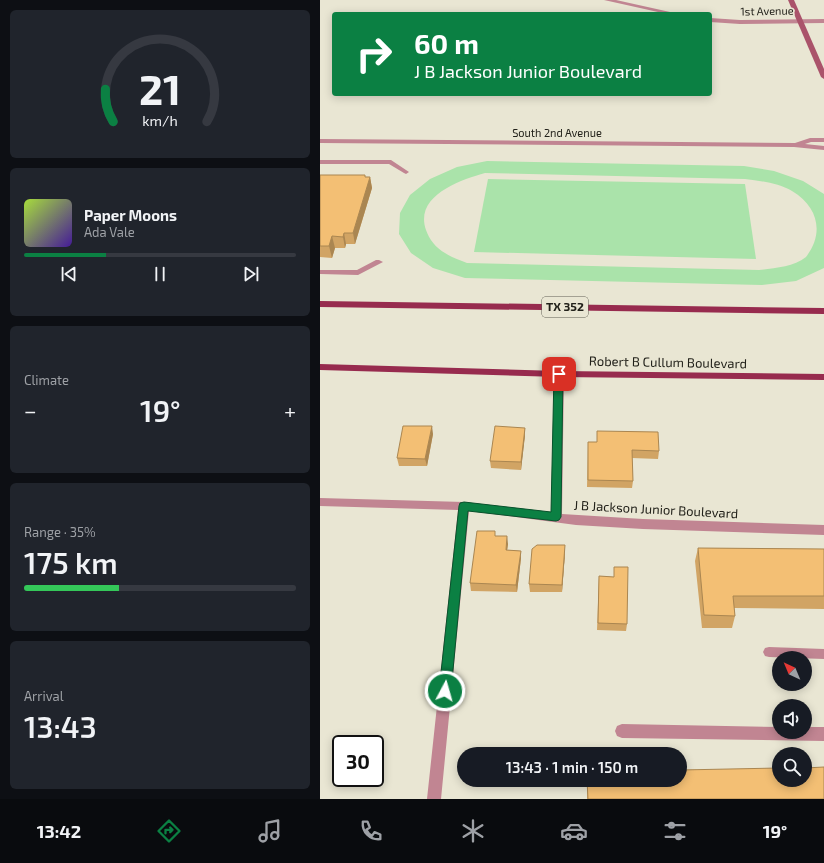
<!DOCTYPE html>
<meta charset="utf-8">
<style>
:root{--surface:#171b24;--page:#20242c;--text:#f1f3f6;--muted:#9ea1a6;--line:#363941;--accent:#0b8043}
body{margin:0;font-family:"Exo 2",sans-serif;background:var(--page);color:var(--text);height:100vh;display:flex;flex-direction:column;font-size:15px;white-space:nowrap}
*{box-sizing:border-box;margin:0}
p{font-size:13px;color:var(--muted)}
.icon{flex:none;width:22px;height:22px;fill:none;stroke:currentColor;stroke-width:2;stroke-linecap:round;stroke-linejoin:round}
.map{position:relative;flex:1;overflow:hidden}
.side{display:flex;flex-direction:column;gap:10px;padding:10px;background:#0d0f14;width:320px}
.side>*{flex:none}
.guide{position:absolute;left:12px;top:12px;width:380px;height:84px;border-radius:4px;box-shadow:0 2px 10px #0003;background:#0b8043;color:#fff;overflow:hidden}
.needle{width:26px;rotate:316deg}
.tools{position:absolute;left:452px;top:651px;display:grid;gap:8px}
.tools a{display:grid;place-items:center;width:40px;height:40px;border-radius:50%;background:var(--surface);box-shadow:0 2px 10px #0003;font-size:20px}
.speed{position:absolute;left:12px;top:735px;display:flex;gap:8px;font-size:20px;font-weight:700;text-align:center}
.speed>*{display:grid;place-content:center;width:52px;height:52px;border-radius:50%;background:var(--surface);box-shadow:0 2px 10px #0003;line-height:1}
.speed .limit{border:2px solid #111;border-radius:6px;background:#fff;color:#111}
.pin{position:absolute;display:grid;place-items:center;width:34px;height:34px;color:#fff;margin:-17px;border-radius:8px;box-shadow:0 2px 6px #0006}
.me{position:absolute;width:44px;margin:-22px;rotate:6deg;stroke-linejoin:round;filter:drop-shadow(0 0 3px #0008)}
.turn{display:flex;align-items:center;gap:14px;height:84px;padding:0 16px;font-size:18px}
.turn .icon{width:52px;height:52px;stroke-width:2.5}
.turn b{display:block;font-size:28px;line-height:34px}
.big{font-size:30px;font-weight:600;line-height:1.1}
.side .card{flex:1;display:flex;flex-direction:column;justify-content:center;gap:6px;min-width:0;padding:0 14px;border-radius:6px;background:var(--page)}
.side .dial{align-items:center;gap:0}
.dial svg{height:104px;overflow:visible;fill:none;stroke:var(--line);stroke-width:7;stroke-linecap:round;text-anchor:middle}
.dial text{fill:var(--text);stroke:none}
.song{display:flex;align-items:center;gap:12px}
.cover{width:48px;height:48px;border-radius:6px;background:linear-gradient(135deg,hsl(80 70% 55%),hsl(260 70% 35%))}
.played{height:4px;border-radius:2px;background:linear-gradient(90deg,var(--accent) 30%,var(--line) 30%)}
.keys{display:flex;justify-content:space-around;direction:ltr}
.heat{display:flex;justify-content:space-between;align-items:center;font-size:22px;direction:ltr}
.charge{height:6px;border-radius:3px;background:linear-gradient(90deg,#34c759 35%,var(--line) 0)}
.trip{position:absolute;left:137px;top:747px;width:230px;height:40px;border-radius:20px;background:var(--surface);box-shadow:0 2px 10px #0003;font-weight:600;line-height:40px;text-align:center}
.tabs{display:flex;height:64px;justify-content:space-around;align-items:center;background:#090b0e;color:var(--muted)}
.tabs .icon{width:28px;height:28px}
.tabs .on{color:var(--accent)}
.tabs b{font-size:18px;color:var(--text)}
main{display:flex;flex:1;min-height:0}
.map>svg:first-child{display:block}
</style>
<main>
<section class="side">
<div class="card dial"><svg viewBox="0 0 100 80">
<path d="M14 69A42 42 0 1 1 86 69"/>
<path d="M14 69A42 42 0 0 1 8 44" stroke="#0b8043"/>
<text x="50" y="56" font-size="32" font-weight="700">21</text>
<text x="50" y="72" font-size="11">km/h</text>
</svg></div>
<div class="card">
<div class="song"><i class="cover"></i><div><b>Paper Moons</b><p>Ada Vale</p></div></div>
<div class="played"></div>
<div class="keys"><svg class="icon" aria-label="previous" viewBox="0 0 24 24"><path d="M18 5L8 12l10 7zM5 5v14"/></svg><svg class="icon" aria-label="pause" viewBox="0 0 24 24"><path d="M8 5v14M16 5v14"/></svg><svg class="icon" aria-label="next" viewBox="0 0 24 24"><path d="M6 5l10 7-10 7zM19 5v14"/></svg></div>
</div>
<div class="card"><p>Climate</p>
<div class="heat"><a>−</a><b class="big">19°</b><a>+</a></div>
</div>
<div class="card"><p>Range · 35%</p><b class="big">175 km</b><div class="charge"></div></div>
<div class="card"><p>Arrival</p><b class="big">13:43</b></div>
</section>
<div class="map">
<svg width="504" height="799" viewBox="0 0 504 799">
<rect width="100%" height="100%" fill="#e9e6d3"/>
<g fill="#aae3aa" fill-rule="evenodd">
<path d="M167 161 424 166 454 171 483 181 504 194V268L476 281 442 285 145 278 113 268 91 253 79 234 80 213 90 195 110 179 137 167ZM165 173 425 179C441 181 458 183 472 191 499 207 504 234 486 257 473 267 455 268 439 270L147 263C140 260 132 258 125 253 116 248 109 239 106 230 94 196 140 180 165 173Z"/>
<path d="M168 179 425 184 436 259 154 252Z"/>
</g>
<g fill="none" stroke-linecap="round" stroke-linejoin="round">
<g fill="#c18592" fill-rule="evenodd">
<path d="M0 160H71L89 172 86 174 84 173 69 164H0Z"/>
<path d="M56 260H59L63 262 38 275 0 274V270H37Z"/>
<path d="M449 647 504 649V659L449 657 445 656 443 652 445 648Z"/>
</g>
<g fill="#c18592" fill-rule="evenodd">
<path d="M284 0H296L359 14H347Z"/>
<path d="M390 18 420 20 504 19V23L420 24 390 22Z"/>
<path d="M490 138H504V142H491L485 144 504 146V150L474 147 0 143V139L475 143Z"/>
<path d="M239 371 244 374 242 514 323 519 504 525V535L323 529 256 525 149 511 121 799H107L138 510 0 506V498L144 502 231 512 234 374Z"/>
<path d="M302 724 459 727V732H485V727H504V741L302 738 297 736 295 731 297 726Z"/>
</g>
<path fill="#aa536a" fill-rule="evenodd" d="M468 0H474L504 69V79L501 77Z"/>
<g fill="#972b4e" fill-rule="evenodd">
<path d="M0 301 504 308V314L0 307Z"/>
<path d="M0 364 239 371 504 374V380L239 377 0 370Z"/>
</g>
</g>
<g fill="#d1a464">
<path d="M0 175 50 177 52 188 35 244H26L25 248H15L12 258 0 257Z"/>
<path d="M205 428V435L201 470 171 468 170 461Z"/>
<path d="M113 434 107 466H79L77 458Z"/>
<path d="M268 442H277L339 451 338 459 312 458 313 481 312 488 267 487Z"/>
<path d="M176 536 188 544 187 550 201 551V558L197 592 151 591 150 583Z"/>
<path d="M378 548 504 549V609L414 608 415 616 412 628H382L375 561Z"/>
<path d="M245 553 242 592H210L209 584Z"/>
<path d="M294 567 307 624 306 631 277 630 279 576 294 577Z"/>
<path d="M267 780H360L504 799H267Z"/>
</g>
<g fill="#aa8651">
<path d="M50 177 52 188 35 244 33 233Z"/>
<path d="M24 233 26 244 25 248 23 237Z"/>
<path d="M12 236 15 248 12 258 9 246Z"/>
<path d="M112 426 113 434 107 466 105 459Z"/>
<path d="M205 428V435L201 470V462Z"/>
<path d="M187 536 188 544 186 558V550Z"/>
<path d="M245 545V553L242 592V585Z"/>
<path d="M201 551V558L197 592 196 585Z"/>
</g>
<g fill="#f3bf74" stroke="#aa8651">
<path d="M0 175H45V177H50L33 233H24L23 237 12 236 9 246H0Z"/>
<path d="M83 426H112L105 459 77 458Z"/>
<path d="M175 426 205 428 201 462 170 461Z"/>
<path d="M277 431 338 432 339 451 312 450 313 481 268 480V442H277Z"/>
<path d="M157 531H175V536H187L186 550 201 551 196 585 150 583Z"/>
<path d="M217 545H245L242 585 209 584 212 549Z"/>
<path d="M378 548 504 549V596H413L415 616 384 615Z"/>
<path d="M294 567H308L307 624 278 623 279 576 294 577Z"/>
<path d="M504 767V799H268L267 780H360V770L459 768V780H485V768Z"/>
</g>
<path fill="#0b8043" stroke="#07532c" d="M239 370 243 374 241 517 239 520 236 521 148 511 131 691 129 695 125 697 121 695 119 691 139 506 140 503 144 502 231 512 234 374Z"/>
<g text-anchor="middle" stroke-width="3.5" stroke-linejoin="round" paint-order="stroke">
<g font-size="11" fill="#22211a" stroke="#e9e6d3">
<text transform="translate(447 11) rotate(-1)" y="4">1st Avenue</text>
<text x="237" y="137">South 2nd Avenue</text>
</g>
<rect fill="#e9e6d3" stroke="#5e5c52" stroke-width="1" x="222" y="297" width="46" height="20" rx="3"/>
<g font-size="12" font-weight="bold" fill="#22211a">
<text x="245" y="311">TX 352</text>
</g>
<g font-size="13" fill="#22211a" stroke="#e9e6d3">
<text transform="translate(348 362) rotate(1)" y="5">Robert B Cullum Boulevard</text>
<text transform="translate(336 509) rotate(3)" y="5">J B Jackson Junior Boulevard</text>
</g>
</g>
</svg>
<div class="tools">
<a><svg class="needle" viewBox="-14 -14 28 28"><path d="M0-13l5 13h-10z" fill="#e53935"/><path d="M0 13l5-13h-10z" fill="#9ea1a6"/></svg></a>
<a><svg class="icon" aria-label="sound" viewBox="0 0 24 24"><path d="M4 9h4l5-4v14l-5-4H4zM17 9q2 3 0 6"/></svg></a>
<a><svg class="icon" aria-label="search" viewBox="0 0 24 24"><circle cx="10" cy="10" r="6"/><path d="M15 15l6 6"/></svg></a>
</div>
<div class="speed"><div class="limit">30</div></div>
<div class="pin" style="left:239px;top:374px;background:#d93025"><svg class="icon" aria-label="arrive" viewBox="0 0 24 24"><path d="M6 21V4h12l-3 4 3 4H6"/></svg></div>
<svg class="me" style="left:125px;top:691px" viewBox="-20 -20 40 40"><circle r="17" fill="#0b8043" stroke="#fff" stroke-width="3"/><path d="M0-11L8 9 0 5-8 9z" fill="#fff"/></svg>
<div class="trip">13:43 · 1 min · 150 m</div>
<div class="guide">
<div class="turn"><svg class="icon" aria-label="right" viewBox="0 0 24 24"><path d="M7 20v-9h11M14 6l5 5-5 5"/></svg><div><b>60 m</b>J B Jackson Junior Boulevard</div></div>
</div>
</div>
</main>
<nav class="tabs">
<b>13:42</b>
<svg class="icon on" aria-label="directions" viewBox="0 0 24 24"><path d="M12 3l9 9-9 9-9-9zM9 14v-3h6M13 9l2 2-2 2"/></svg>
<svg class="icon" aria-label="music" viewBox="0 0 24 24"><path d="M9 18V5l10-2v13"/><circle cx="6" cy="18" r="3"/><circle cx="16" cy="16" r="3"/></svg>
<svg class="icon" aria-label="phone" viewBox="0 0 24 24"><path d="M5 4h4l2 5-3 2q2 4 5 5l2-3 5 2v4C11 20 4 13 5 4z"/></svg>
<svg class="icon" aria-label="climate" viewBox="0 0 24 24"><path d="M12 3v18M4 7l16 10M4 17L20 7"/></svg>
<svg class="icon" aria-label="car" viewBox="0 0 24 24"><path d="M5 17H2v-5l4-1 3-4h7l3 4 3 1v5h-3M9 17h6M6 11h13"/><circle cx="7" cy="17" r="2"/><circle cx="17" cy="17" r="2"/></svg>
<svg class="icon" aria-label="filters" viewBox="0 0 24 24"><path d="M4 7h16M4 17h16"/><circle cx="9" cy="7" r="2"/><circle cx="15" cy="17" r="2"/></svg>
<b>19°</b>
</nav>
